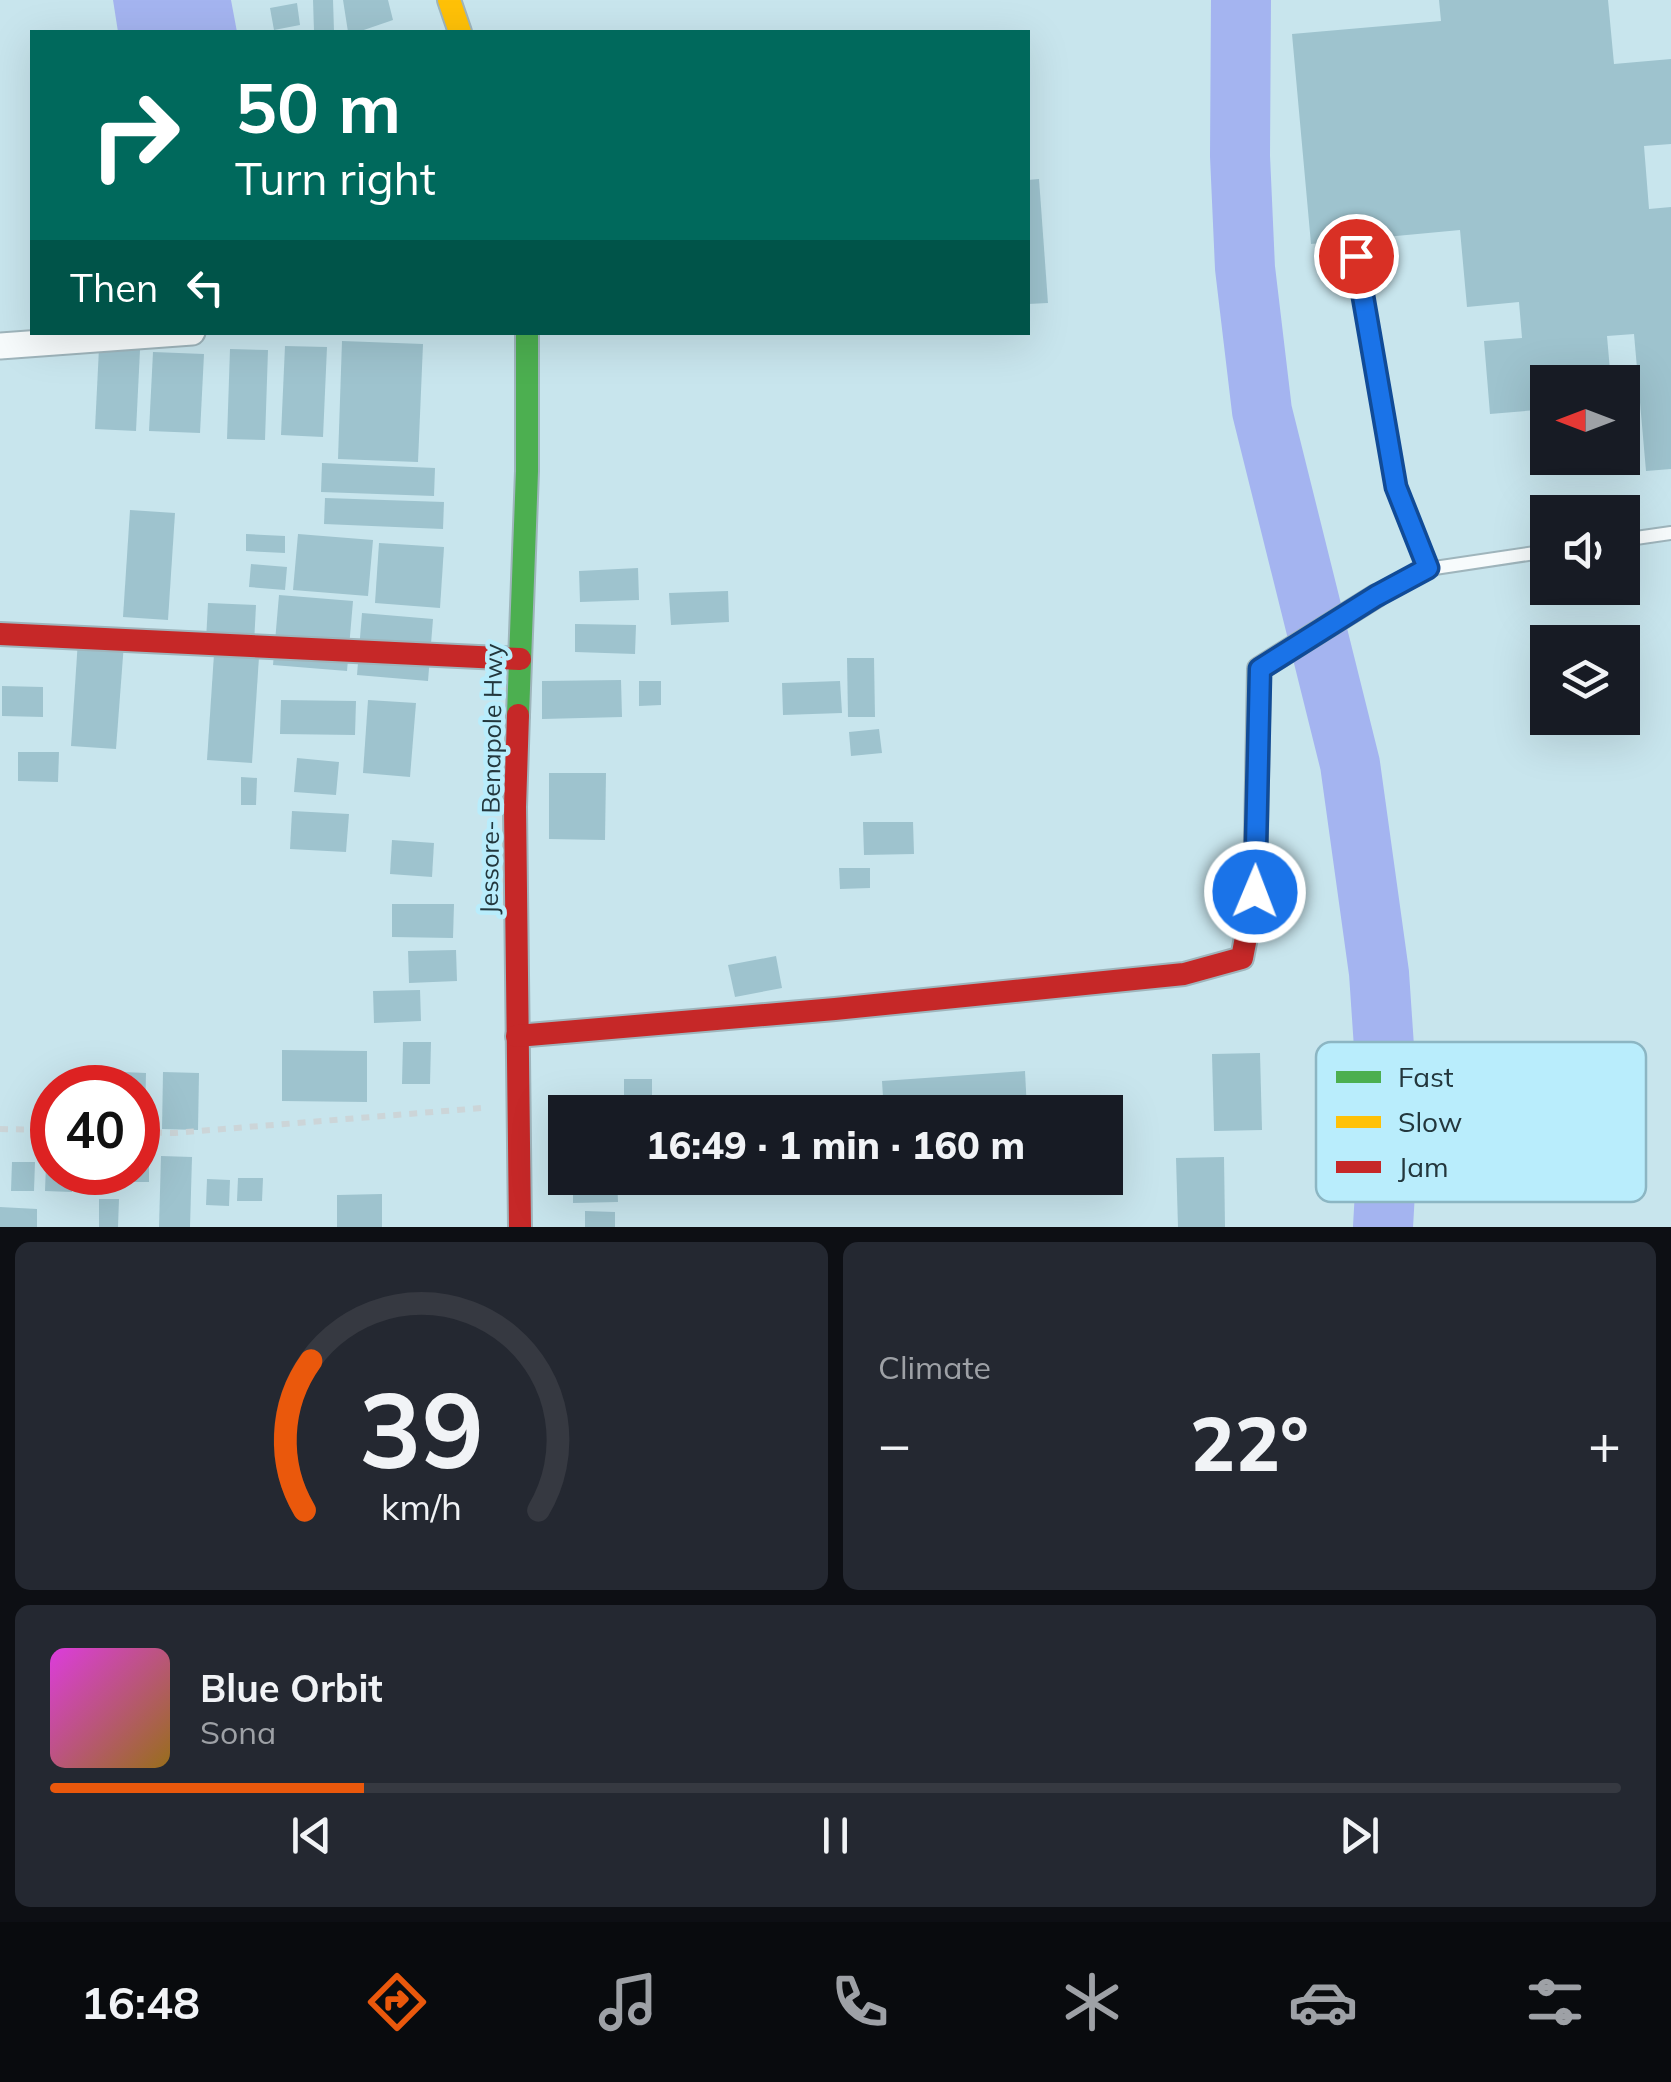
<!DOCTYPE html>
<meta charset="utf-8">
<style>
:root{--surface:#171b24;--page:#242831;--text:#f1f3f6;--muted:#9ea1a6;--line:#363941;--accent:#ea580c}
body{margin:0;font-family:Mulish,sans-serif;background:var(--page);color:var(--text);height:100vh;display:flex;flex-direction:column;font-size:38px;white-space:nowrap}
*{box-sizing:border-box;margin:0}
p{font-size:32px;color:var(--muted)}
.icon{flex:none;width:55px;height:55px;fill:none;stroke:currentColor;stroke-width:2;stroke-linecap:round;stroke-linejoin:round}
.map{position:relative;height:1227px;overflow:hidden}
.sheet{display:flex;flex-direction:column;gap:15px;padding:15px;background:#0d0f14;flex:1}
.sheet>*{flex:none}
.guide{position:absolute;left:30px;top:30px;width:1000px;height:305px;border-radius:0px;box-shadow:0 10px 40px #0002;background:#00695c;color:#fff;overflow:hidden}
.needle{width:65px;rotate:270deg}
.buttons{position:absolute;left:1530px;top:365px;display:grid;gap:20px}
.buttons a{display:grid;place-items:center;width:110px;height:110px;border-radius:0px;background:var(--surface);box-shadow:0 10px 40px #0002;font-size:50px}
.speed{position:absolute;left:30px;top:1065px;display:flex;gap:20px;font-size:50px;font-weight:700;text-align:center}
.speed>*{display:grid;place-content:center;width:130px;height:130px;border-radius:50%;background:var(--surface);box-shadow:0 10px 40px #0002;line-height:1}
.speed .limit{border:15px solid #d22;background:#fff;color:#111}
.pin{position:absolute;display:grid;place-items:center;width:85px;height:85px;color:#fff;margin:-42px;border:5px solid #fff;border-radius:50%;box-shadow:0 2px 10px #0007}
.me{position:absolute;width:110px;margin:-55px;rotate:1deg;stroke-linejoin:round;filter:drop-shadow(0 0 8px #0008)}
.turn{display:flex;align-items:center;gap:35px;height:210px;padding:0 40px;font-size:45px}
.turn .icon{width:130px;height:130px;stroke-width:2.5}
.turn b{display:block;font-size:70px;line-height:85px}
.then{display:flex;align-items:center;height:95px;padding:0 40px;background:#0003;gap:20px;font-size:38px}
.big{font-size:75px;font-weight:800;line-height:1.1}
.sheet .widget{flex:1;display:flex;flex-direction:column;justify-content:center;gap:15px;min-width:0;padding:0 35px;border-radius:15px;background:var(--page)}
.sheet .dial{align-items:center;gap:0}
.dial svg{height:260px;overflow:visible;fill:none;stroke:var(--line);stroke-width:7;stroke-linecap:round;text-anchor:middle}
.dial text{fill:var(--text);stroke:none}
.song{display:flex;align-items:center;gap:30px}
.cover{width:120px;height:120px;border-radius:15px;background:linear-gradient(135deg,hsl(300 70% 55%),hsl(40 70% 35%))}
.played{height:10px;border-radius:5px;background:linear-gradient(90deg,var(--accent) 20%,var(--line) 20%)}
.keys{display:flex;justify-content:space-around;direction:ltr}
.heat{display:flex;justify-content:space-between;align-items:center;font-size:55px;direction:ltr}
.sheet .tiles{flex:1;display:grid;gap:15px;grid-template-columns:1fr 1fr}
.widget:last-child{grid-column:span 2}
.trip{position:absolute;left:548px;top:1095px;width:575px;height:100px;border-radius:0px;background:var(--surface);box-shadow:0 10px 40px #0002;font-weight:800;line-height:100px;text-align:center}
.tab-bar{display:flex;height:160px;justify-content:space-around;align-items:center;background:#090b0e;color:var(--muted)}
.tab-bar .icon{width:70px;height:70px}
.tab-bar .current{color:var(--accent)}
.tab-bar b{font-size:45px;color:var(--text)}
.map>svg:first-child{display:block}
</style>
<div class="map">
<svg width="1671" height="1227" viewBox="0 0 1671 1227">
<rect width="100%" height="100%" fill="#c8e5ed"/>
<path fill="#a4b4f0" d="M113 0H231L237 32H118Z"/>
<g fill="none" stroke-linecap="round" stroke-linejoin="round">
<path stroke="#a4b4f0" stroke-width="60" d="M1241 0 1240 156 1245 268 1262 411 1350 764 1379 973 1389 1121 1383 1227"/>
</g>
<g fill="#9ec3ce">
<path d="M313 0H333L334 32H314Z"/>
<path d="M343 0H388L393 20 358 32H348Z"/>
<path d="M1439 0H1608L1614 64 1671 59V144L1644 146 1649 209 1671 207V469L1646 471 1634 334 1607 336 1611 382H1548V409L1490 414 1484 341 1522 338 1519 302 1467 307 1460 230 1311 244 1292 34 1441 21Z"/>
<path d="M297 3 300 25 274 30 270 8Z"/>
<path d="M1039 179 1048 303 1028 304V180Z"/>
<path d="M342 341 423 344 418 462 338 459Z"/>
<path d="M285 346 327 347 323 437 281 435Z"/>
<path d="M99 348 140 350 136 431 95 429Z"/>
<path d="M230 349 268 350 265 440 227 439Z"/>
<path d="M153 352 204 354 200 433 149 431Z"/>
<path d="M322 463 435 468 434 496 321 492Z"/>
<path d="M325 498 444 502 443 529 324 524Z"/>
<path d="M130 510 175 513 168 620 123 617Z"/>
<path d="M246 534 285 536V553L246 551Z"/>
<path d="M298 534 373 540 368 596 293 590Z"/>
<path d="M379 543 444 547 440 608 375 603Z"/>
<path d="M251 564 287 567 285 590 249 587Z"/>
<path d="M638 568 639 600 580 602 579 571Z"/>
<path d="M728 591 729 622 671 625 669 593Z"/>
<path d="M279 595 353 601 347 671 273 665Z"/>
<path d="M208 603 256 605 254 644 206 641Z"/>
<path d="M362 613 433 619 428 681 357 675Z"/>
<path d="M575 624 636 625 635 654 575 652Z"/>
<path d="M78 640 124 643 116 749 71 746Z"/>
<path d="M214 654 259 657 252 763 207 760Z"/>
<path d="M847 658H874L875 717H848Z"/>
<path d="M621 680 622 717 542 719V681Z"/>
<path d="M639 681H661V705L639 706Z"/>
<path d="M840 681 842 713 783 715 782 683Z"/>
<path d="M2 686 43 687V717L2 716Z"/>
<path d="M281 700 356 701 355 735 280 734Z"/>
<path d="M368 700 416 703 410 777 363 773Z"/>
<path d="M879 729 882 753 851 756 849 732Z"/>
<path d="M18 752H59L58 782 18 781Z"/>
<path d="M297 758 339 762 336 795 294 792Z"/>
<path d="M549 773H606L605 840 549 839Z"/>
<path d="M241 777 257 778 256 805H241Z"/>
<path d="M292 811 349 814 346 852 290 849Z"/>
<path d="M863 822H913L914 854 864 855Z"/>
<path d="M392 840 434 843 432 877 390 874Z"/>
<path d="M839 868H870V888L840 889Z"/>
<path d="M392 904H454L453 938 392 937Z"/>
<path d="M456 950 457 981 409 983 408 951Z"/>
<path d="M776 956 782 988 735 997 728 965Z"/>
<path d="M420 990 421 1021 374 1023 373 991Z"/>
<path d="M403 1042H431L430 1084H402Z"/>
<path d="M282 1050 367 1051V1102L282 1101Z"/>
<path d="M1260 1053 1262 1130 1214 1131 1212 1054Z"/>
<path d="M100 1071 146 1073 145 1117H138V1088H99Z"/>
<path d="M1025 1071 1027 1110 884 1112 882 1081Z"/>
<path d="M163 1072 199 1073 198 1130 162 1129Z"/>
<rect x="624" y="1079" width="28" height="29"/>
<path d="M47 1137H52V1172H72V1192L45 1191Z"/>
<path d="M138 1154H149V1182H119V1172H138Z"/>
<path d="M161 1156 192 1157 190 1227H159Z"/>
<path d="M1224 1157 1225 1227H1178L1176 1158Z"/>
<path d="M12 1162H35L34 1191H11Z"/>
<path d="M238 1178H263L262 1201H237Z"/>
<path d="M573 1178H617L618 1202 573 1203Z"/>
<path d="M207 1179 230 1180 229 1206 206 1205Z"/>
<path d="M382 1194V1227H337V1195Z"/>
<path d="M99 1199H119L118 1227H99Z"/>
<path d="M0 1207 37 1209V1227H0Z"/>
<path d="M585 1211 615 1212V1227H585Z"/>
</g>
<g fill="none" stroke-linecap="round" stroke-linejoin="round">
<defs>
<g id="lane">
<path d="M1356 256 1397 487 1428 569"/>
<path d="M1622 540 1671 533"/>
<path d="M1379 595 1428 569 1548 551"/>
</g>
<path id="street" d="M0 346 192 332"/>
<g id="fast">
<path d="M518 715 527 471V332"/>
<path d="M1248 927 1255 892 1259 669 1376 596"/>
</g>
<path id="slow" d="M449 0 460 32"/>
<g id="jam">
<path d="M0 634 520 659"/>
<path d="M518 715 515 807 520 1227"/>
<path d="M517 1036 835 1009 1184 974 1242 958 1248 927"/>
</g>
</defs>
<use href="#lane" stroke="#9fb5bc" stroke-width="16"/>
<use href="#street" stroke="#9fb5bc" stroke-width="29"/>
<use href="#fast" stroke="#9fb5bc" stroke-width="26"/>
<use href="#slow" stroke="#9fb5bc" stroke-width="26"/>
<use href="#jam" stroke="#9fb5bc" stroke-width="26"/>
<g stroke="#ccd5d8" stroke-width="6" stroke-dasharray="8 8" stroke-linecap="butt">
<path d="M0 1129 52 1130"/>
<path d="M138 1132 174 1133 482 1108"/>
</g>
<use href="#lane" stroke="#f7fbfc" stroke-width="12"/>
<use href="#street" stroke="#f7fbfc" stroke-width="25"/>
<use href="#fast" stroke="#4caf50" stroke-width="22"/>
<use href="#slow" stroke="#ffc107" stroke-width="22"/>
<use href="#jam" stroke="#c62828" stroke-width="22"/>
</g>
<g fill="none" stroke-linecap="round" stroke-linejoin="round">
<defs>
<path id="route" d="M1255 892 1260 669 1376 596 1428 568 1396 487 1356 256"/>
</defs>
<use href="#route" stroke="#114b97" stroke-width="25"/>
<use href="#route" stroke="#1a73e8" stroke-width="18"/>
</g>
<g text-anchor="middle" stroke-width="9" stroke-linejoin="round" paint-order="stroke">
<g font-size="25" fill="#23373d" stroke="#b9edfc">
<text transform="translate(491 779) rotate(-89)" y="9">Jessore- Benapole Hwy</text>
</g>
</g>
<rect x="1316" y="1042" width="330" height="160" rx="15" fill="#b9edfc" stroke="#8cb6c3" stroke-width="2.5"/>
<rect x="1336" y="1071" width="45" height="12" fill="#4caf50"/>
<rect x="1336" y="1116" width="45" height="12" fill="#ffc107"/>
<rect x="1336" y="1161" width="45" height="12" fill="#c62828"/>
<g font-size="28" fill="#23373d">
<text x="1398" y="1087">Fast</text>
<text x="1398" y="1132">Slow</text>
<text x="1398" y="1177">Jam</text>
</g>
</svg>
<div class="buttons">
<a><svg class="needle" viewBox="-14 -14 28 28"><path d="M0-13l5 13h-10z" fill="#e53935"/><path d="M0 13l5-13h-10z" fill="#9ea1a6"/></svg></a>
<a><svg class="icon" aria-label="sound" viewBox="0 0 24 24"><path d="M4 9h4l5-4v14l-5-4H4zM17 9q2 3 0 6"/></svg></a>
<a><svg class="icon" aria-label="layers" viewBox="0 0 24 24"><path d="M12 4l9 5-9 5-9-5zM3 14l9 5 9-5"/></svg></a>
</div>
<div class="speed"><div class="limit">40</div></div>
<div class="pin" style="left:1356px;top:256px;background:#d93025"><svg class="icon" aria-label="arrive" viewBox="0 0 24 24"><path d="M6 21V4h12l-3 4 3 4H6"/></svg></div>
<svg class="me" style="left:1255px;top:892px" viewBox="-20 -20 40 40"><circle r="17" fill="#1a73e8" stroke="#fff" stroke-width="3"/><path d="M0-11L8 9 0 5-8 9z" fill="#fff"/></svg>
<div class="trip">16:49 · 1 min · 160 m</div>
<div class="guide">
<div class="turn"><svg class="icon" aria-label="right" viewBox="0 0 24 24"><path d="M7 20v-9h11M14 6l5 5-5 5"/></svg><div><b>50 m</b>Turn right</div></div>
<div class="then">Then<svg class="icon" aria-label="left" viewBox="0 0 24 24"><path d="M17 20v-9H6M10 6l-5 5 5 5"/></svg></div>
</div>
</div>
<section class="sheet">
<div class="tiles">
<div class="widget dial"><svg viewBox="0 0 100 80">
<path d="M14 69A42 42 0 1 1 86 69"/>
<path d="M14 69A42 42 0 0 1 16 23" stroke="#ea580c"/>
<text x="50" y="56" font-size="32" font-weight="700">39</text>
<text x="50" y="72" font-size="11">km/h</text>
</svg></div>
<div class="widget"><p>Climate</p>
<div class="heat"><a>−</a><b class="big">22°</b><a>+</a></div>
</div>
<div class="widget">
<div class="song"><i class="cover"></i><div><b>Blue Orbit</b><p>Sona</p></div></div>
<div class="played"></div>
<div class="keys"><svg class="icon" aria-label="previous" viewBox="0 0 24 24"><path d="M18 5L8 12l10 7zM5 5v14"/></svg><svg class="icon" aria-label="pause" viewBox="0 0 24 24"><path d="M8 5v14M16 5v14"/></svg><svg class="icon" aria-label="next" viewBox="0 0 24 24"><path d="M6 5l10 7-10 7zM19 5v14"/></svg></div>
</div>
</div>
</section>
<nav class="tab-bar">
<b>16:48</b>
<svg class="icon current" aria-label="directions" viewBox="0 0 24 24"><path d="M12 3l9 9-9 9-9-9zM9 14v-3h6M13 9l2 2-2 2"/></svg>
<svg class="icon" aria-label="music" viewBox="0 0 24 24"><path d="M9 18V5l10-2v13"/><circle cx="6" cy="18" r="3"/><circle cx="16" cy="16" r="3"/></svg>
<svg class="icon" aria-label="phone" viewBox="0 0 24 24"><path d="M5 4h4l2 5-3 2q2 4 5 5l2-3 5 2v4C11 20 4 13 5 4z"/></svg>
<svg class="icon" aria-label="climate" viewBox="0 0 24 24"><path d="M12 3v18M4 7l16 10M4 17L20 7"/></svg>
<svg class="icon" aria-label="car" viewBox="0 0 24 24"><path d="M5 17H2v-5l4-1 3-4h7l3 4 3 1v5h-3M9 17h6M6 11h13"/><circle cx="7" cy="17" r="2"/><circle cx="17" cy="17" r="2"/></svg>
<svg class="icon" aria-label="filters" viewBox="0 0 24 24"><path d="M4 7h16M4 17h16"/><circle cx="9" cy="7" r="2"/><circle cx="15" cy="17" r="2"/></svg>
</nav>
